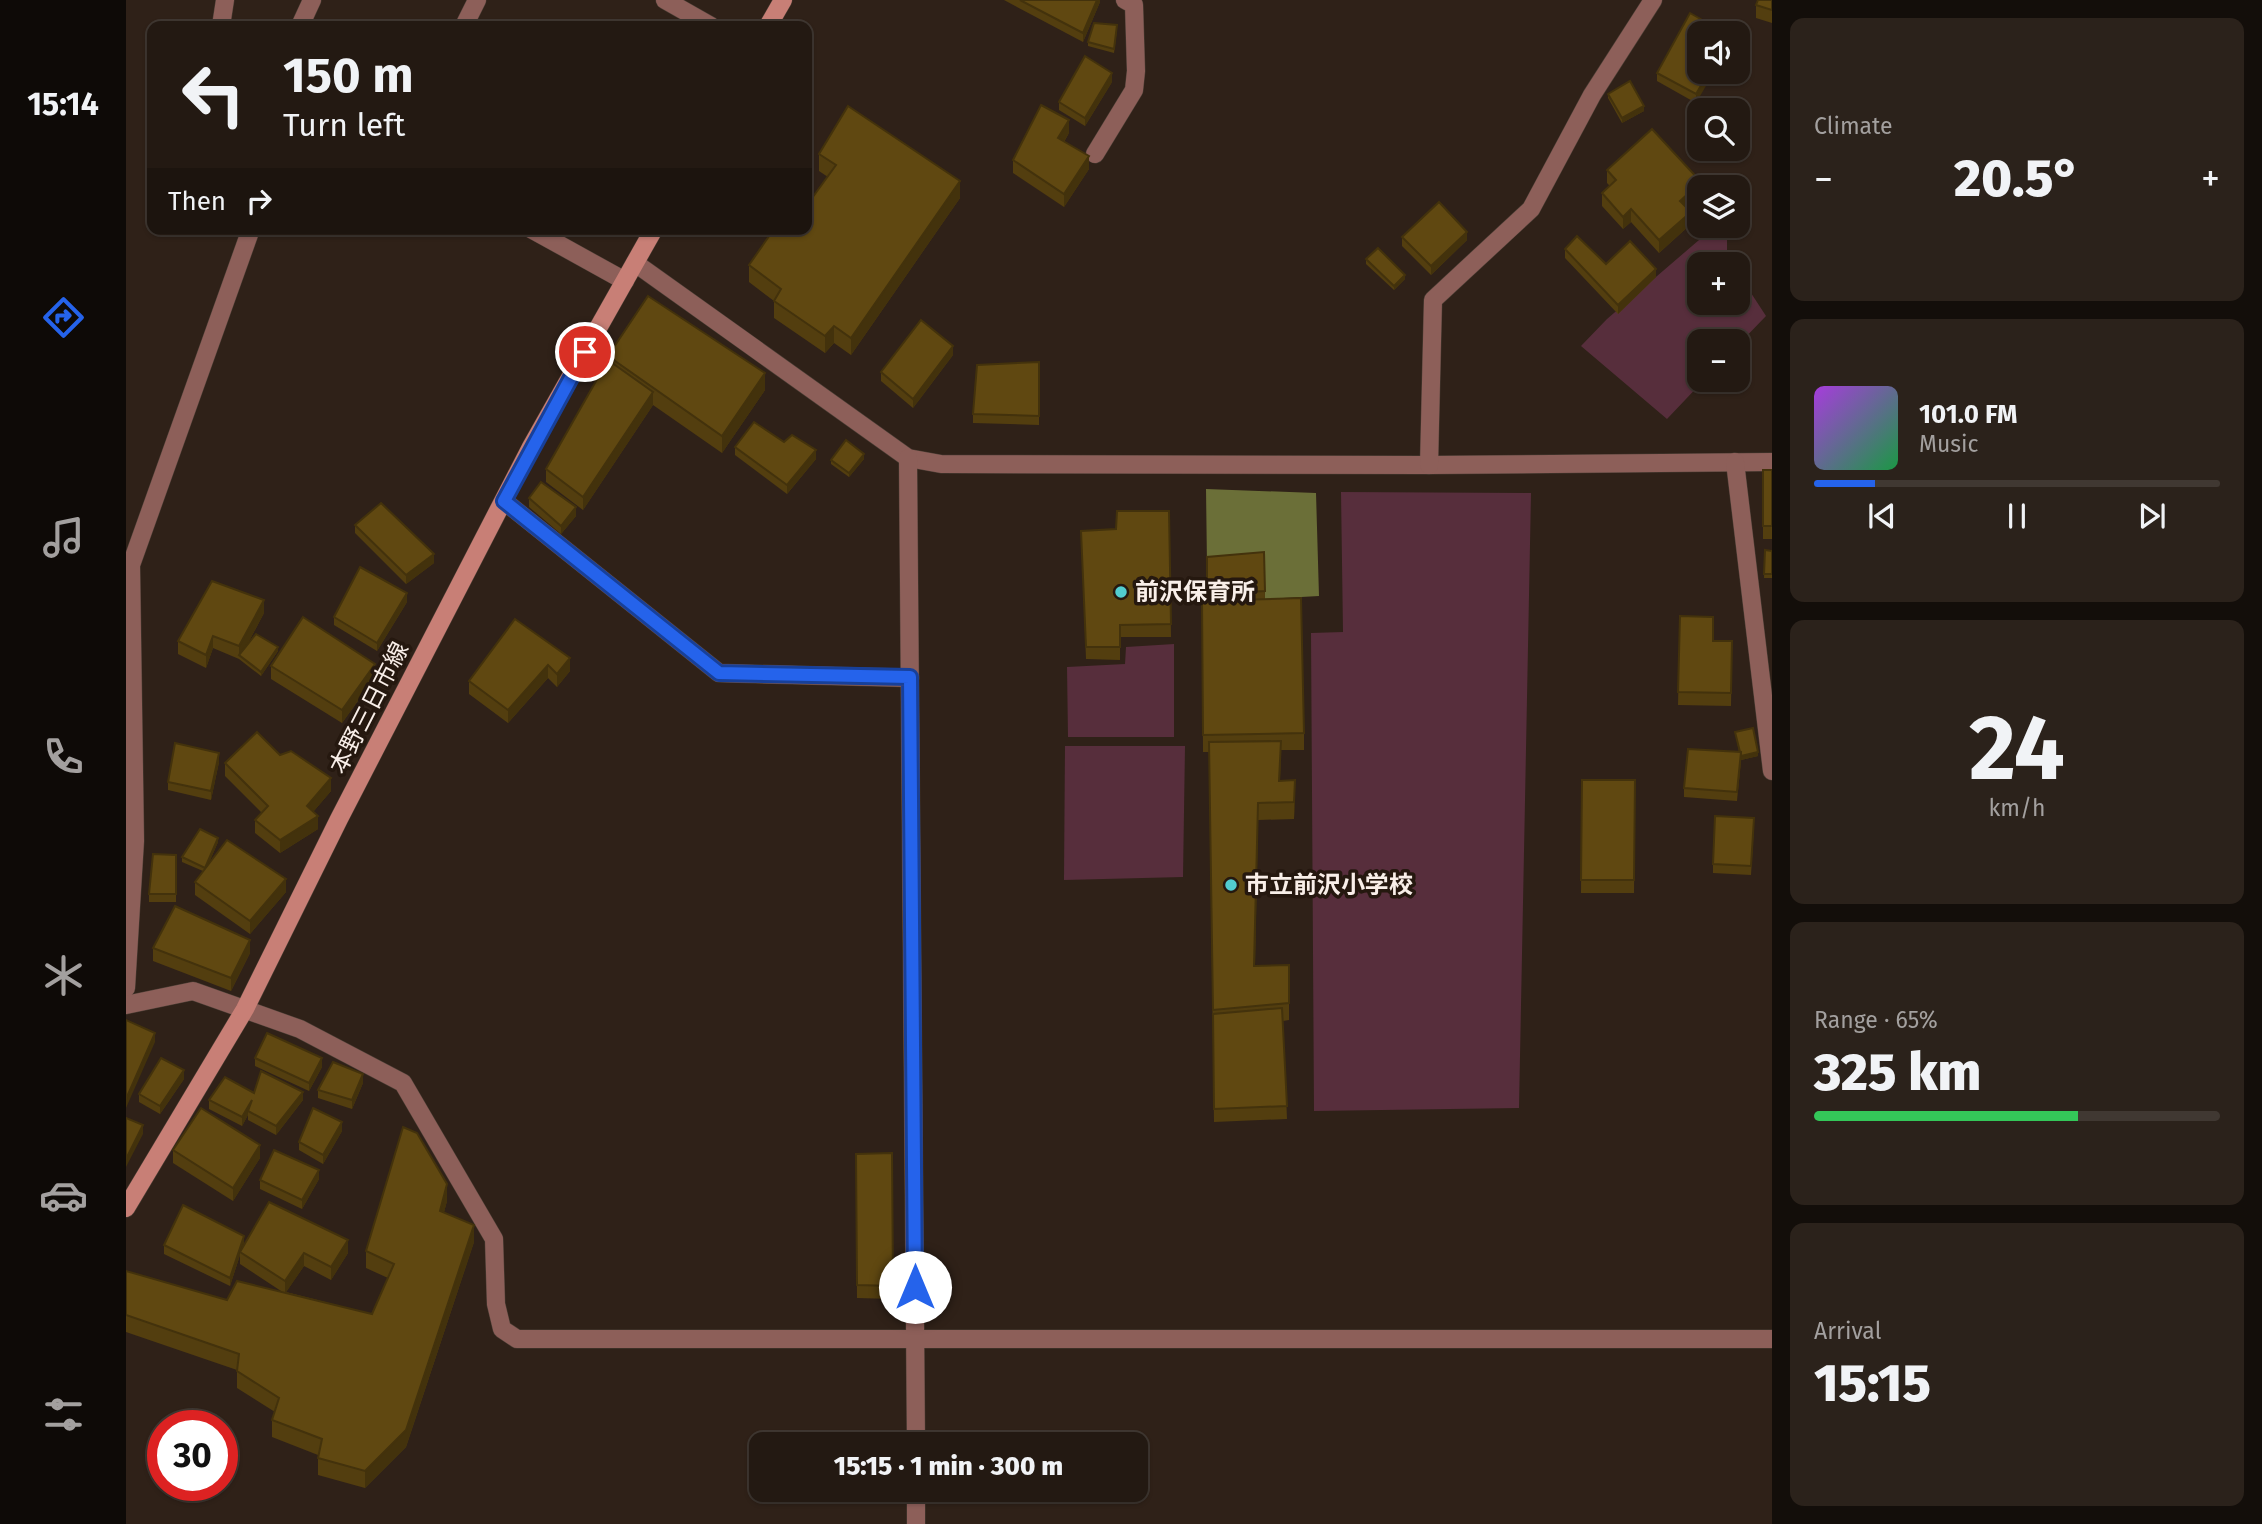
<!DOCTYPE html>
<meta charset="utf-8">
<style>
:root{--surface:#231912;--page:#2b221b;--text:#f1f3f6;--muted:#a3a09f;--line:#403832;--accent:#2563eb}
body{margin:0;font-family:"Fira Sans","Noto Sans JP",sans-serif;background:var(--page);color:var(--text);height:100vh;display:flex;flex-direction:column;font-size:26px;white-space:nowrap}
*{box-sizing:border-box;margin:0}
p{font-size:23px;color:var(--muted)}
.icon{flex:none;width:38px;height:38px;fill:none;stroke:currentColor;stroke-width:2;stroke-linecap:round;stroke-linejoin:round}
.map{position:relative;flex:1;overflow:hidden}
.sheet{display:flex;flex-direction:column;gap:18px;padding:18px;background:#130e0a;width:490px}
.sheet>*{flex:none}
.guide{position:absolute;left:21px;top:21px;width:665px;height:214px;border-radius:14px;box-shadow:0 2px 5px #0004,0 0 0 2px var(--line);background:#231912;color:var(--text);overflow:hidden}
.fabs{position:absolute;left:1561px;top:21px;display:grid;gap:14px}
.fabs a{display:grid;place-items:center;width:63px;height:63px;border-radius:14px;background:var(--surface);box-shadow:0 2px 5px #0004,0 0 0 2px var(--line);font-size:35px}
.speed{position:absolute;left:21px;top:1410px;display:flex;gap:14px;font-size:35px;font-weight:700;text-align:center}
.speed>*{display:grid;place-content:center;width:91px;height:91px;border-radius:50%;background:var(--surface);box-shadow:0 2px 5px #0004,0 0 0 2px var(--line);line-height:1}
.speed .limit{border:10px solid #d22;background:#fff;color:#111}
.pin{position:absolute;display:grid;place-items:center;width:60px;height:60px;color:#fff;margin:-30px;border:4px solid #fff;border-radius:50%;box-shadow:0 2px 7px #0007}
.me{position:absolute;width:77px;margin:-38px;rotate:0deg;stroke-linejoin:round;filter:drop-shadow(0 0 5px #0008)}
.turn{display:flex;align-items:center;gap:24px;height:147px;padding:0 21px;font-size:32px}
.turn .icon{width:91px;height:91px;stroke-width:2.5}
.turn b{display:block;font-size:49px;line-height:60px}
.then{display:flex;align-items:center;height:66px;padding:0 21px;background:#0003;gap:14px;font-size:26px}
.big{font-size:52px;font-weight:800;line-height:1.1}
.sheet .tile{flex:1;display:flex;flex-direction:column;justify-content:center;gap:10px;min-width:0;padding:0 24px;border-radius:14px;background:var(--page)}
.sheet .dial{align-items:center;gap:0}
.dial b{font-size:91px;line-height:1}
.song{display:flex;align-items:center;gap:21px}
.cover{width:84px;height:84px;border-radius:10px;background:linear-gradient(135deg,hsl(280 70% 55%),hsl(140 70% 35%))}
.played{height:7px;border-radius:4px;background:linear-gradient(90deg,var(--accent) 15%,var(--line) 15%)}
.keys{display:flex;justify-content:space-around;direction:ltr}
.heat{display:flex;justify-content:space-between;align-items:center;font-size:38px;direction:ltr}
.charge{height:10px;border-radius:5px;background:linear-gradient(90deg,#34c759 65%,var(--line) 0)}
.trip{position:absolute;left:623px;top:1432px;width:399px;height:70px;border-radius:14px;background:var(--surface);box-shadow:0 2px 5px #0004,0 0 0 2px var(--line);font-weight:800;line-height:70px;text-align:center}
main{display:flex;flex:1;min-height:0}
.tabs{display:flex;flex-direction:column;width:126px;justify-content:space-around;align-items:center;background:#0e0a07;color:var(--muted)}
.tabs .icon{width:49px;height:49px}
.tabs .current{color:var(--accent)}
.tabs b{font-size:32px;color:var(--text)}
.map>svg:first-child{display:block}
</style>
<main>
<nav class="tabs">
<b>15:14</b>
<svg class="icon current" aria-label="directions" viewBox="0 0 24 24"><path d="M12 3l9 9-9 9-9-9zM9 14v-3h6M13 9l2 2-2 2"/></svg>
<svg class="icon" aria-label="music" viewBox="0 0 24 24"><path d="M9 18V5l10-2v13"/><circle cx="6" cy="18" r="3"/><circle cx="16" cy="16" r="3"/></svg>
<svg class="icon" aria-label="phone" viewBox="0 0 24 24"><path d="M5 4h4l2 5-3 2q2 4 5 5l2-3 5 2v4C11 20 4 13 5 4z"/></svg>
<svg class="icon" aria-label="climate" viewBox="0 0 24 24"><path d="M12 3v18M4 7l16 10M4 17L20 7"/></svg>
<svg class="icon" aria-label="car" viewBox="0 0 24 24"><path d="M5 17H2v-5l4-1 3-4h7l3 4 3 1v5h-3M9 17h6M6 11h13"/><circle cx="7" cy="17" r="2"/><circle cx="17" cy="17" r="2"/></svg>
<svg class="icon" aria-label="filters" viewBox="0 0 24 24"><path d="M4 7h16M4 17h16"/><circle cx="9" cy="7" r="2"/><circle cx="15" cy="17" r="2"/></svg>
</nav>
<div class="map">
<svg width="1646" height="1524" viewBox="0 0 1646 1524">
<rect width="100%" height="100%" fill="#2f2118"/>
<g fill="#572e3c">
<path d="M1580 234 1601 236V257L1606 264H1573V303H1612V273L1640 316 1612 345V341H1573V380H1578L1541 419 1455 346 1481 319Z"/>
<path d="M1215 492 1405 493 1393 1108 1188 1111 1185 633 1217 632Z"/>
<path d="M1048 644V737H942L941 667 999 664 1000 647Z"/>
<path d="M939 746H1059L1057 877 938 880Z"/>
</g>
<path fill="#6b6f38" d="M1080 489 1190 493 1193 596 1139 599 1138 561 1081 566Z"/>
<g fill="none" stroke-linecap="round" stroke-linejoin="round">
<defs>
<g id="street">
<path d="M539 0 585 26"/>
<path d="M95 26 99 0"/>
<path d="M174 26 186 0"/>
<path d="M338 26 351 0"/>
<path d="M969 154 1008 90 1010 71 1008 5 999 0"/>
<path d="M405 229 499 281"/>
<path d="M509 263 782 458 815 464 1303 465 1646 462"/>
<path d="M782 458 790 1444"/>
<path d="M1609 462 1646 771"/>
<path d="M1303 465 1307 300 1405 209 1466 95 1527 0"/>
<path d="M378 501 593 673 784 678"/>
<path d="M0 988 9 841 5 565 125 229"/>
<path d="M0 1005 67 991 174 1029 277 1083 368 1239 370 1304 376 1329 391 1339H1646"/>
<path d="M790 1489V1524"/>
</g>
<g id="secondary">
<path d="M642 26 657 0"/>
<path d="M0 1208 119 1009 213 819 405 447 528 229"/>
</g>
</defs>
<use href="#street" stroke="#4b3e35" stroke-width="19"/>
<use href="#secondary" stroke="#4b3e35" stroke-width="19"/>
<use href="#street" stroke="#8d5f59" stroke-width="18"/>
<use href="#secondary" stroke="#c87f76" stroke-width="18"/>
</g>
<g fill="#533e0f">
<path d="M878 0H974V2L957 42Z"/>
<path d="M1646 0V23L1630 18V5Z"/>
<path d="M991 30 988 53 962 46V42Z"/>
<path d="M1599 33 1570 103 1531 81V73Z"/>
<path d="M986 82 959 126 933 110V102Z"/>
<path d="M1482 94 1518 111 1496 123 1482 98Z"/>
<path d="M943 133 938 142 963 169 938 207 887 173V160Z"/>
<path d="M693 154 834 198 725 355 708 343 699 353 648 318V301L623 282V265L681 229 702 177 693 171Z"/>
<path d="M1481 170 1575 187 1573 196 1561 207 1565 224 1533 253 1505 222 1497 229 1476 206V193L1484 186 1481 183Z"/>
<path d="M1276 237 1341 240 1305 275 1276 246Z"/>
<path d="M1439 249 1480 264 1530 277 1492 314 1439 258Z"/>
<path d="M1240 259 1279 279 1268 290 1240 264Z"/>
<path d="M827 355 787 408 755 381V372Z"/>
<path d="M482 356 639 390 596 453 527 405 457 510 420 482V469L482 360Z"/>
<path d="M913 362V425L847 423V414Z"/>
<path d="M658 442 690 459 661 494 609 455V447Z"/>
<path d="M738 459 723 477 705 464V460Z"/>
<rect x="1637" y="470" width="9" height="69"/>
<path d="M403 498 450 516 435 534 403 507Z"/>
<path d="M1043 511 1045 637H994V660L960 659 955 531 990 529Z"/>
<path d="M229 525 308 563 280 584 229 533Z"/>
<path d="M1639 550 1646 551V578H1638Z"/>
<path d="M1138 552 1139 599 1178 733V750H1155L1154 781 1169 796 1168 819 1132 820 1129 966 1163 965V1020L1157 1021 1161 1119 1088 1122 1083 752H1077L1076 601 1081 600V557Z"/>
<path d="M281 602 251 651 208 625V617Z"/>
<path d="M138 613 120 647 152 651 135 676 113 659 87 648 80 668 52 654V641Z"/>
<path d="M1554 616 1587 641H1606L1605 706 1552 705Z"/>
<path d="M389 619 444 671 431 687 422 678 382 723 343 694V681Z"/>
<path d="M145 666 249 677 216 723 145 679Z"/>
<path d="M1609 732 1632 756 1615 760 1611 801 1558 797V788L1613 752Z"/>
<path d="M154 755 205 791 187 812 192 829 154 853 129 833V820L136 813 99 776V763Z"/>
<path d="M93 762 85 800 42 790V782Z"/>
<path d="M1456 780H1509L1508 893H1455Z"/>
<path d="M1628 827 1625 875 1587 873V864Z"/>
<path d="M92 842 82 865 160 892 124 934 69 895V882L77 871 56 862V857Z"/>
<path d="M50 855V902H23V894Z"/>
<path d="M27 948 124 953 105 991 27 961Z"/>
<path d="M129 1058 196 1067 183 1091 129 1066Z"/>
<path d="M58 1079 34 1114 13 1102V1094Z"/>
<path d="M237 1083 226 1109 192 1098V1090Z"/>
<path d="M128 1093 177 1100 150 1135 122 1120V1115L116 1126 83 1109V1100Z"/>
<path d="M216 1131 197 1164 173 1150V1142Z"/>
<path d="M47 1150 134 1158 107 1201 47 1163Z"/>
<path d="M766 1153 767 1299 731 1298 730 1154Z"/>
<path d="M193 1179 176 1209 134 1189V1180Z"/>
<path d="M321 1201 318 1212 348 1242 280 1447 239 1488 192 1475V1455L146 1437V1420L149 1412 111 1388V1370L0 1332V1271L101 1300 155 1291 114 1264V1255L104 1286 38 1254V1245H118L222 1253 205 1280 178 1266 160 1292 246 1314 262 1278 240 1268V1251Z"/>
</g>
<g fill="#43320c">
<path d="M971 0H974V2L957 42V33Z"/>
<path d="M1583 72H1588L1570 103V94Z"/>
<path d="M986 73V82L959 126V118Z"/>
<path d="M1518 106V111L1496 123V118Z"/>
<path d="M943 120V133L932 151V138Z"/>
<path d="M963 156V169L938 207V194Z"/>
<path d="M834 181V198L725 355V338Z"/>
<path d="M1575 182V187H1573V196L1554 213V201Z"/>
<path d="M1505 209V222L1497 229V217Z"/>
<path d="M1565 212V224L1533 253V240Z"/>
<path d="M1341 232V240L1305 275V266Z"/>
<path d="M1530 269V277L1492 314V305Z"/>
<path d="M1279 275V279L1268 290V286Z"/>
<path d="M708 326V343L699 353V336Z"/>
<path d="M827 346V355L787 408V399Z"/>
<path d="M639 373V390L596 453V436Z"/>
<path d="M527 392V405L457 510V497Z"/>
<path d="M690 450V459L661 494V485Z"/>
<path d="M738 454V459L723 477V473Z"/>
<path d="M450 507V516L435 534V526Z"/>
<path d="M308 554V563L280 584V575Z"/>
<path d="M281 593V602L251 651V643Z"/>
<path d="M138 600V613L115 656 113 655V646Z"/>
<path d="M87 636V648L80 668V655Z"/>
<path d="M152 647V651L135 676V672Z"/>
<path d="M444 658V671L431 687V674Z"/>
<path d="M249 664V677L216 723V710Z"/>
<path d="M422 665V678L382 723V710Z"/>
<path d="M1615 752H1632V756L1615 760 1611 801Z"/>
<path d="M93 753V762L85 800V791Z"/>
<path d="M205 778V791L181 819V806Z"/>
<path d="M1169 780V796L1168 819V802Z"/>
<path d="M192 816V829L154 853V840Z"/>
<path d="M92 838V842L79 872V868Z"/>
<path d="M160 879V892L124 934V921Z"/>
<path d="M124 940V953L105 991V978Z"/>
<path d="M29 1033V1042L0 1108V1099Z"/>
<path d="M196 1058V1067L183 1091V1083Z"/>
<path d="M58 1070V1079L34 1114V1106Z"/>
<path d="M237 1074V1083L226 1109V1100Z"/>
<path d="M177 1092V1100L150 1135V1126Z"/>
<path d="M126 1100 122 1111V1115L116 1126V1117Z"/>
<path d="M216 1122V1131L197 1164V1155Z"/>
<path d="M17 1125V1134L0 1167V1159Z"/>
<path d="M134 1145V1158L107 1201V1188Z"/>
<path d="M193 1170V1179L176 1209V1200Z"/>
<path d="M321 1184V1201L314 1228V1211Z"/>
<path d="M348 1225V1242L280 1447 239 1488V1471Z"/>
<path d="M118 1236V1245L114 1252V1255L104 1286V1278Z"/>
<path d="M222 1240V1253L205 1280V1267Z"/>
<path d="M178 1253V1266L159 1294V1281Z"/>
</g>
<g fill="#604811" stroke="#43320c" stroke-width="2">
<path d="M894 0H971L957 33Z"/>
<path d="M1632 0H1646V10L1630 5Z"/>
<path d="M1564 13 1599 33H1573V72H1583L1570 94 1531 73Z"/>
<path d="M968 23 991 25 988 49 962 42Z"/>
<path d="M959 56 986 73 959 118 933 102Z"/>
<path d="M1504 81 1518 106 1496 118 1482 94Z"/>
<path d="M915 105 943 120 932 138 963 156 938 194 887 160Z"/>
<path d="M722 106 834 181 725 338 708 326 699 336 648 301 655 289 623 265 648 229H681V205L710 165 693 154Z"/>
<path d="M1526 129 1575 182 1554 201 1565 212 1533 240 1505 209 1497 217 1476 193 1490 180 1481 170Z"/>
<path d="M1313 202 1341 232 1305 266 1276 237Z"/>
<path d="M1451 236 1480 264 1504 241 1530 269 1492 305 1439 249Z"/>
<path d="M1252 248 1279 275 1268 286 1240 259Z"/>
<path d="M522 296 639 373 596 436 482 356Z"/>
<path d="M795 320 827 346 787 399 755 372Z"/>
<path d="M482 360 527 392 457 497 420 469Z"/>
<path d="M913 362V416L847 414 851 365Z"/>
<path d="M628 422 658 442 666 435 690 450 661 485 609 447Z"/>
<path d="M720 440 738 454 723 473 705 460Z"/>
<rect x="1637" y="470" width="9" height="56"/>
<path d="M415 482 450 507 435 526 403 498Z"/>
<path d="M255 503 308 554 280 575 229 525Z"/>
<path d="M991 511H1043L1045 624 994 625V647H960L955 531 990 529Z"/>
<path d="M1639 550 1646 551V574H1638Z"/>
<path d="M1138 552 1139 591 1081 594V557Z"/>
<path d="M234 567 281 593 251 643 208 617Z"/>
<path d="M86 581 138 600 113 646 87 636 80 655 52 641Z"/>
<path d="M1175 598 1178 733 1077 735 1076 601Z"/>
<path d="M1554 616 1587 617V641H1606L1605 693 1552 692Z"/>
<path d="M177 617 249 664 216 710 145 666Z"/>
<path d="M389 619 444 658 431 674 422 665 382 710 343 681Z"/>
<path d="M130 634 152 647 135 672 113 655Z"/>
<path d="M1627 728 1632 752 1615 756V752H1614L1609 732Z"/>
<path d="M131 732 154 755 165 751 205 778 181 806 192 816 154 840 129 820 142 806 99 763Z"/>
<path d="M1155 741 1153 781 1169 780 1168 802 1132 803 1128 966 1163 965V1003L1087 1010 1083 742Z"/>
<path d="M49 743 93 753 85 791 42 782Z"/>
<path d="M1562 749 1615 752 1611 792 1558 788Z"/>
<path d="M1456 780H1509L1508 880H1455Z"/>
<path d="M1589 816 1628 818 1625 866 1587 864Z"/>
<path d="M74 829 92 838 79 868 56 857Z"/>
<path d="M101 840 160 879 124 921 69 882Z"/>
<path d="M27 854 50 855V894H23Z"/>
<path d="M49 906 124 940 105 978 27 948Z"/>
<path d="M1156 1008 1161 1106 1088 1109 1087 1014Z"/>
<path d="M0 1021V1020L29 1033 0 1099Z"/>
<path d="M141 1033 196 1058 183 1083 129 1058Z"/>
<path d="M35 1058 58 1070 34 1106 13 1094Z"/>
<path d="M207 1062 237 1074 226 1100 192 1090Z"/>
<path d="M135 1071 177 1092 150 1126 122 1111 126 1100 116 1117 83 1100 99 1077 128 1093Z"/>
<path d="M75 1108 134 1145 107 1188 47 1150Z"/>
<path d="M187 1108 216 1122 197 1155 173 1142Z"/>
<path d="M0 1118 17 1125 0 1159Z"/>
<path d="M277 1127 291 1133 321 1184 314 1211 348 1225 280 1430 239 1471 192 1458 196 1439 146 1420 153 1398 111 1371 113 1354 0 1315V1271L101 1300 111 1281 246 1314 268 1264 240 1251Z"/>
<path d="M148 1150 193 1170 176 1200 134 1180Z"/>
<path d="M766 1153 767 1286 731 1285 730 1154Z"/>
<path d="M143 1202 222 1240 205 1267 178 1253 159 1281 114 1252Z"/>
<path d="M57 1205 118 1236 104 1278 38 1245Z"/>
</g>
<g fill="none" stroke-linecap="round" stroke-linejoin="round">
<defs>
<path id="route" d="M459 352 378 501 593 673 784 677 789 1287"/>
</defs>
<use href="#route" stroke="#184099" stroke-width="18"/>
<use href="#route" stroke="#2563eb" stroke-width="12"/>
</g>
<g fill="#52cdcf" stroke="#25180f" stroke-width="2.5">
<circle cx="995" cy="592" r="7"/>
<circle cx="1105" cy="885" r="7"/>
</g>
<g text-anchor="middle" stroke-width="7" stroke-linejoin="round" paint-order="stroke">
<g font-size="24" font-weight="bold" fill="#f9efe9" stroke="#25180f" text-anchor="start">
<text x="1009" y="600">前沢保育所</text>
<text x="1119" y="893">市立前沢小学校</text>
</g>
<g font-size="24" fill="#f9efe9" stroke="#25180f">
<text transform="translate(243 708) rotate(-63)" y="8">本野三日市線</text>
</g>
</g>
</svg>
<div class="fabs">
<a><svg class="icon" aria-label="sound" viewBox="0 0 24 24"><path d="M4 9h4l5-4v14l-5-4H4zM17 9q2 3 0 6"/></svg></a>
<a><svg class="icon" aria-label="search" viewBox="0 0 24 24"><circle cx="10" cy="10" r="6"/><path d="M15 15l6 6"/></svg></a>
<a><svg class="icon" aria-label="layers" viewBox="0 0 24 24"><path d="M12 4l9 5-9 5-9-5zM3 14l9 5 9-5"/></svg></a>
<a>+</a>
<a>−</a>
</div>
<div class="speed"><div class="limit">30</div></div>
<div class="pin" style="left:459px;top:352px;background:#d93025"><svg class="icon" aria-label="arrive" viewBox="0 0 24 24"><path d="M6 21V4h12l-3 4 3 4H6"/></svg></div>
<svg class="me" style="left:789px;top:1287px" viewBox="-20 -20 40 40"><circle r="19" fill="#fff"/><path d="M0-13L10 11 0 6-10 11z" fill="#2563eb"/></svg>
<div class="trip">15:15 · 1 min · 300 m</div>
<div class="guide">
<div class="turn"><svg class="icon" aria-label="left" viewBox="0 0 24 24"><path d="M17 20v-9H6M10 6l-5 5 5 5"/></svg><div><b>150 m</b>Turn left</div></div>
<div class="then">Then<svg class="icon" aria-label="right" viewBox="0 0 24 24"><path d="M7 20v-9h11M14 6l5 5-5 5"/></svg></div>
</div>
</div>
<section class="sheet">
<div class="tile"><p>Climate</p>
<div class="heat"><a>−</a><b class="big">20.5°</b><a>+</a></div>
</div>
<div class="tile">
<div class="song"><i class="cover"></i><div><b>101.0 FM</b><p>Music</p></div></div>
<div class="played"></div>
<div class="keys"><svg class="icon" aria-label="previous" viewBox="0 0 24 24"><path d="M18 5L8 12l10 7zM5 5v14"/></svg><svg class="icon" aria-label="pause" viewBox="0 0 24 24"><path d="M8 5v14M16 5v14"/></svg><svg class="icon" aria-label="next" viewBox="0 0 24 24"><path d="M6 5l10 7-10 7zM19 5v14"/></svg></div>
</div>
<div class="tile dial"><b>24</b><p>km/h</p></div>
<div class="tile"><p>Range · 65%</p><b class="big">325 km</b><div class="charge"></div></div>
<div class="tile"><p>Arrival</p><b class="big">15:15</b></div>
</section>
</main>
